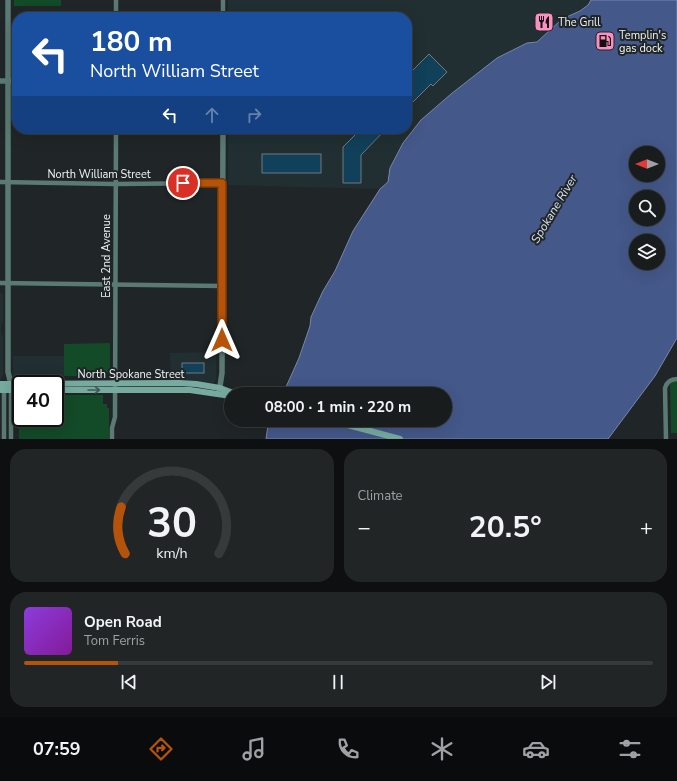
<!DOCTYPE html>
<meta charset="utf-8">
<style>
:root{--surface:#181c1d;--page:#212526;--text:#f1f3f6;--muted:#9fa1a4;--line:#363a3b;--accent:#b45309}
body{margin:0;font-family:"Nunito Sans",sans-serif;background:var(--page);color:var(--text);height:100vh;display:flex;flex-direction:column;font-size:15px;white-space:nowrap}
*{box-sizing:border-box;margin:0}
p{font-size:13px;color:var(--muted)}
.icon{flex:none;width:22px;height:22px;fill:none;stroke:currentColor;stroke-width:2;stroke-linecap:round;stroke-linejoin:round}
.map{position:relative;height:439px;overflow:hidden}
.sheet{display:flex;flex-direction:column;gap:10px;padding:10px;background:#0d0f10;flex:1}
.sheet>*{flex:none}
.guide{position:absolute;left:12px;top:12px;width:400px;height:122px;border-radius:16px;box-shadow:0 4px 16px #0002,0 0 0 1px var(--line);background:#1a4fa0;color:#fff;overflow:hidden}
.needle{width:26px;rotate:270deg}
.buttons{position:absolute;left:629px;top:146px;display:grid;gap:8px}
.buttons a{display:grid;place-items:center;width:36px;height:36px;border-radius:50%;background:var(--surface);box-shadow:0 4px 16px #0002,0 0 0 1px var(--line);font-size:20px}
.speed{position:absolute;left:12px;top:375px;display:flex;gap:8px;font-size:20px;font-weight:700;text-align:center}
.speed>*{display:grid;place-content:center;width:52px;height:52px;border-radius:50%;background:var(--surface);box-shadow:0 4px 16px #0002,0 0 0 1px var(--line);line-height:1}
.speed .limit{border:2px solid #111;border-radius:6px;background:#fff;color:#111}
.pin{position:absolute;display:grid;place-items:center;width:34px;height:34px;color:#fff;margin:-17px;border:2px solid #fff;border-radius:50%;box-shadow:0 1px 4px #0007}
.me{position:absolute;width:44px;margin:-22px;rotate:0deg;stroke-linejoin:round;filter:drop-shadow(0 0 3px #0008)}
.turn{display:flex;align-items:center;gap:14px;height:84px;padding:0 12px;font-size:18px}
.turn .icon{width:52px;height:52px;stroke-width:2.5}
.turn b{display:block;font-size:28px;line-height:34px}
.lanes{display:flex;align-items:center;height:38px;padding:0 12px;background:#0003;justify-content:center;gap:20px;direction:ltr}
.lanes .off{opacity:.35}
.big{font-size:30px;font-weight:700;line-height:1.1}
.sheet .widget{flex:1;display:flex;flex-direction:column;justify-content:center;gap:6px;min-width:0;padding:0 14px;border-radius:16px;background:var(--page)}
.sheet .dial{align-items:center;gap:0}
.dial svg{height:104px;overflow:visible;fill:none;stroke:var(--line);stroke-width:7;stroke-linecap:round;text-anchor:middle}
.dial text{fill:var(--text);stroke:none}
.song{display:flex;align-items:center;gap:12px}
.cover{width:48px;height:48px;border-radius:6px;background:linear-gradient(135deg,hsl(270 70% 55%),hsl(290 70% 35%))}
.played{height:4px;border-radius:2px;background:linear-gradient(90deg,var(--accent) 15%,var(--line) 15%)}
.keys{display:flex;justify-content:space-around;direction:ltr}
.heat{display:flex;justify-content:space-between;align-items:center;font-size:22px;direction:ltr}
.sheet .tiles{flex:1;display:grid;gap:10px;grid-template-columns:1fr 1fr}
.widget:last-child{grid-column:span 2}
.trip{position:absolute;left:224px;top:387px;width:228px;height:40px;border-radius:20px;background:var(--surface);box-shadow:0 4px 16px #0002,0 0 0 1px var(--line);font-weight:700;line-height:40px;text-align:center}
.menu{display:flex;height:64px;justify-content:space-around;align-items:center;background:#0a0b0c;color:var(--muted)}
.menu .icon{width:28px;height:28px}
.menu .active{color:var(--accent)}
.menu b{font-size:18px;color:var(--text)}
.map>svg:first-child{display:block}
</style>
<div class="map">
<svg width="677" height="439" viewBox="0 0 677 439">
<rect width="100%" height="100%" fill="#202627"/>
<g fill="#212f32">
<path d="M228 0H591L588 4 580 11 562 19 537 42 527 43 497 58 451 94 421 120 403 143 388 182 380 189 228 185V129H407V17H228Z"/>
<path d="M0 291 3 295V321L1 327V332L3 337V376L0 381Z"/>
<path d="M216 352V380L213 384H211L171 381 170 353Z"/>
<path d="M13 356H64V378L41 379 37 381H16L14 377 13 374Z"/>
</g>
<g fill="#134a27">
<rect x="14" y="0" width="47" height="6"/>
<path d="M110 343V373H106L105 376H64V344Z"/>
<path d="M670 381H677V433H671Z"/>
<path d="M21 395V418H55V395H103V404H107V408H109V439H19V404H21Z"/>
</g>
<path fill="#445889" stroke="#7887aa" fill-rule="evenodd" d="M591 0H677V338L655 376 608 439H266L268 425 270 420H445V394H282L286 387 299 358 310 326 311 317 323 291 335 271 353 231 380 189 388 182 390 168 403 143 421 120 451 94 497 58 527 43 537 42 562 19 580 11 588 5ZM636 153H658V175H636ZM636 197H658V219H636ZM636 241H658V263H636Z"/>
<g fill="#11405a" stroke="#72787c">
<path d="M429 54 447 72 433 86 431 84 407 108V79L413 73 411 72Z"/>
<path d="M361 129H386L361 155V183H343V147Z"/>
<rect x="262" y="154" width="59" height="19"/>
<rect x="182" y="363" width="22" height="10"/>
</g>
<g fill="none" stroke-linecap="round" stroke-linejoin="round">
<g stroke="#5a7a73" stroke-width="4.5">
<path d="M223 0V17"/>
<path d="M116 17V0"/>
<path d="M0 182 115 184 222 183"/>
<path d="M0 283 222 286"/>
<path d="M11 390V439"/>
<path d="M4 439V390"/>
<path d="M112 439V428L115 417 116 129"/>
<path d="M666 439 665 388C667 381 671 379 677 379"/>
</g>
<g stroke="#5a7a73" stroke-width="5.5">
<path d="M8 0V372L11 384V387"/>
<path d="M0 81H17"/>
<path d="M219 393 222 373 223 129"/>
</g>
<g stroke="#77aba0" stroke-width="6">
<path d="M0 384 179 383 196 384 220 388 236 394"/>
<path d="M0 390H21"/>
<path d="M55 390H190L231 396"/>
<path d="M329 420 400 439"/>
</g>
</g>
<defs><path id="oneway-shaft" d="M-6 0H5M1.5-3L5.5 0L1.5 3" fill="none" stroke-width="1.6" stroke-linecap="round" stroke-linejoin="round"/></defs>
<use stroke="#435b57" href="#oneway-shaft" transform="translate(94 390)"/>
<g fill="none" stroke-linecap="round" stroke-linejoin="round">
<defs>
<path id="route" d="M183 183H222V340"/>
</defs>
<use href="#route" stroke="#753606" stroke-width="10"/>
<use href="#route" stroke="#b45309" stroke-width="7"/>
</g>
<defs>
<symbol id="restaurant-square" viewBox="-11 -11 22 22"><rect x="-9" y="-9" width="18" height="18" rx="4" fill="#fc8fc1" stroke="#202627"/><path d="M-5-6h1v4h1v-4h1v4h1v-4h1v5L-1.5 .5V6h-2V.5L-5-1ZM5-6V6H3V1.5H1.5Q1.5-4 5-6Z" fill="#111"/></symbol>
<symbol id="fuel-square" viewBox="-11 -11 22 22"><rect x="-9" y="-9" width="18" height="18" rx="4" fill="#fc8fc1" stroke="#202627"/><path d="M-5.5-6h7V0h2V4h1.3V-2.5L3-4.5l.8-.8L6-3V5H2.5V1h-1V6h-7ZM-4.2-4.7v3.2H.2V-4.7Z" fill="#111"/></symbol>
</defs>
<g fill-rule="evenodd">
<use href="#restaurant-square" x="533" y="11" width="22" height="22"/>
<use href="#fuel-square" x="594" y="30" width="22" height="22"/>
</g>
<g text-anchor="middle" stroke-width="4" stroke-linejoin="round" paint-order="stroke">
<g font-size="11" fill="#f0f5f6" stroke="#202627" text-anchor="start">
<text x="558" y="26">The Grill</text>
<text x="619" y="39">Templin's<tspan x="619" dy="13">gas dock</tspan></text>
</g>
<g font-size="11" fill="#f0f5f6" stroke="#202627">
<text x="99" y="178">North William Street</text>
<text transform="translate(106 256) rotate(-90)" y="4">East 2nd Avenue</text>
<text x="131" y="378">North Spokane Street</text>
</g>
<g font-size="12" font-style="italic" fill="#dce3f3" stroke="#202627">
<text transform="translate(554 209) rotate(-59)" y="4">Spokane River</text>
</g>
</g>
</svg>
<div class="buttons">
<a><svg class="needle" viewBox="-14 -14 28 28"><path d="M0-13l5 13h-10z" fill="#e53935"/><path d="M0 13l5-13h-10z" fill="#9fa1a4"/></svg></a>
<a><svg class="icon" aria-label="search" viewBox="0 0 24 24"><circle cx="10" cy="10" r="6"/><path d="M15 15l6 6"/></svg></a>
<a><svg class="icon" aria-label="layers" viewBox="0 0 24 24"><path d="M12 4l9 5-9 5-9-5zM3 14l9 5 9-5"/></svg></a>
</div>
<div class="speed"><div class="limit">40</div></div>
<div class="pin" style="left:183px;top:183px;background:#d93025"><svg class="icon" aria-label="arrive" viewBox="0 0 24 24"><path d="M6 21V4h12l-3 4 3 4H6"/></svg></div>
<svg class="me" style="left:222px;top:340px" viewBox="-20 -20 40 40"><path d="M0-17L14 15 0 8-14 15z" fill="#b45309" stroke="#fff" stroke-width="4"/></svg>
<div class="trip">08:00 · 1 min · 220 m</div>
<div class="guide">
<div class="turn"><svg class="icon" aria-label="left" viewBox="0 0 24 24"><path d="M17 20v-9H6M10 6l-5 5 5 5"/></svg><div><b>180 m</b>North William Street</div></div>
<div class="lanes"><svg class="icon" aria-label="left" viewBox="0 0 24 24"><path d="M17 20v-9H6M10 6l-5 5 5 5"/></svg><svg class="icon off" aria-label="ahead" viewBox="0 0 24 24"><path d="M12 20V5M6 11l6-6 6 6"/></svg><svg class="icon off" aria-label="right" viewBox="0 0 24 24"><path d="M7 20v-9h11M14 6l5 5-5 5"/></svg></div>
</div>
</div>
<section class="sheet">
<div class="tiles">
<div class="widget dial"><svg viewBox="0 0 100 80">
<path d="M14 69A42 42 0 1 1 86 69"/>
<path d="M14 69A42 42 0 0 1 11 33" stroke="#b45309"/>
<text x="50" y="56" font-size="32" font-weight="700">30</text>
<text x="50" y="72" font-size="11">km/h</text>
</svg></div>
<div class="widget"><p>Climate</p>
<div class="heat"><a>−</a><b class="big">20.5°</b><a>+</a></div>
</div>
<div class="widget">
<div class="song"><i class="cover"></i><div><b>Open Road</b><p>Tom Ferris</p></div></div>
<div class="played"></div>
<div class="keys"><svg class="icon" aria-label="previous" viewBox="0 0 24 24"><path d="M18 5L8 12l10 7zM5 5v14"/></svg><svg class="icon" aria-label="pause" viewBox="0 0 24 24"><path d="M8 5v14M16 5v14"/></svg><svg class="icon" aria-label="next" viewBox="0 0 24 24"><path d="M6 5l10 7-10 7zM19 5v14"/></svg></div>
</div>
</div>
</section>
<nav class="menu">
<b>07:59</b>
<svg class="icon active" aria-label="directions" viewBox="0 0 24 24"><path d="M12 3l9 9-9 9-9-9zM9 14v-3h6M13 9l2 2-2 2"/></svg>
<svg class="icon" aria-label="music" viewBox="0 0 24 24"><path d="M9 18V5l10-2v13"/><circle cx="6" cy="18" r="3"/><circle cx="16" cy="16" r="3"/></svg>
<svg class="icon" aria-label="phone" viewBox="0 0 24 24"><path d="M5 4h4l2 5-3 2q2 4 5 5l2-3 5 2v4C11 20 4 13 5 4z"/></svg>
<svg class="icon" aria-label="climate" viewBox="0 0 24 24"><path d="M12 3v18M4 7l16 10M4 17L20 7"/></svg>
<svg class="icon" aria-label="car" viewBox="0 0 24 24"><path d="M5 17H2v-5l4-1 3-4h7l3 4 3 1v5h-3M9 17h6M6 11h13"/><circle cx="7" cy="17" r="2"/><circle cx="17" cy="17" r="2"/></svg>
<svg class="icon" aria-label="filters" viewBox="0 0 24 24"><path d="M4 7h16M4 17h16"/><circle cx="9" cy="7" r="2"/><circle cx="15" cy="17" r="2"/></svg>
</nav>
